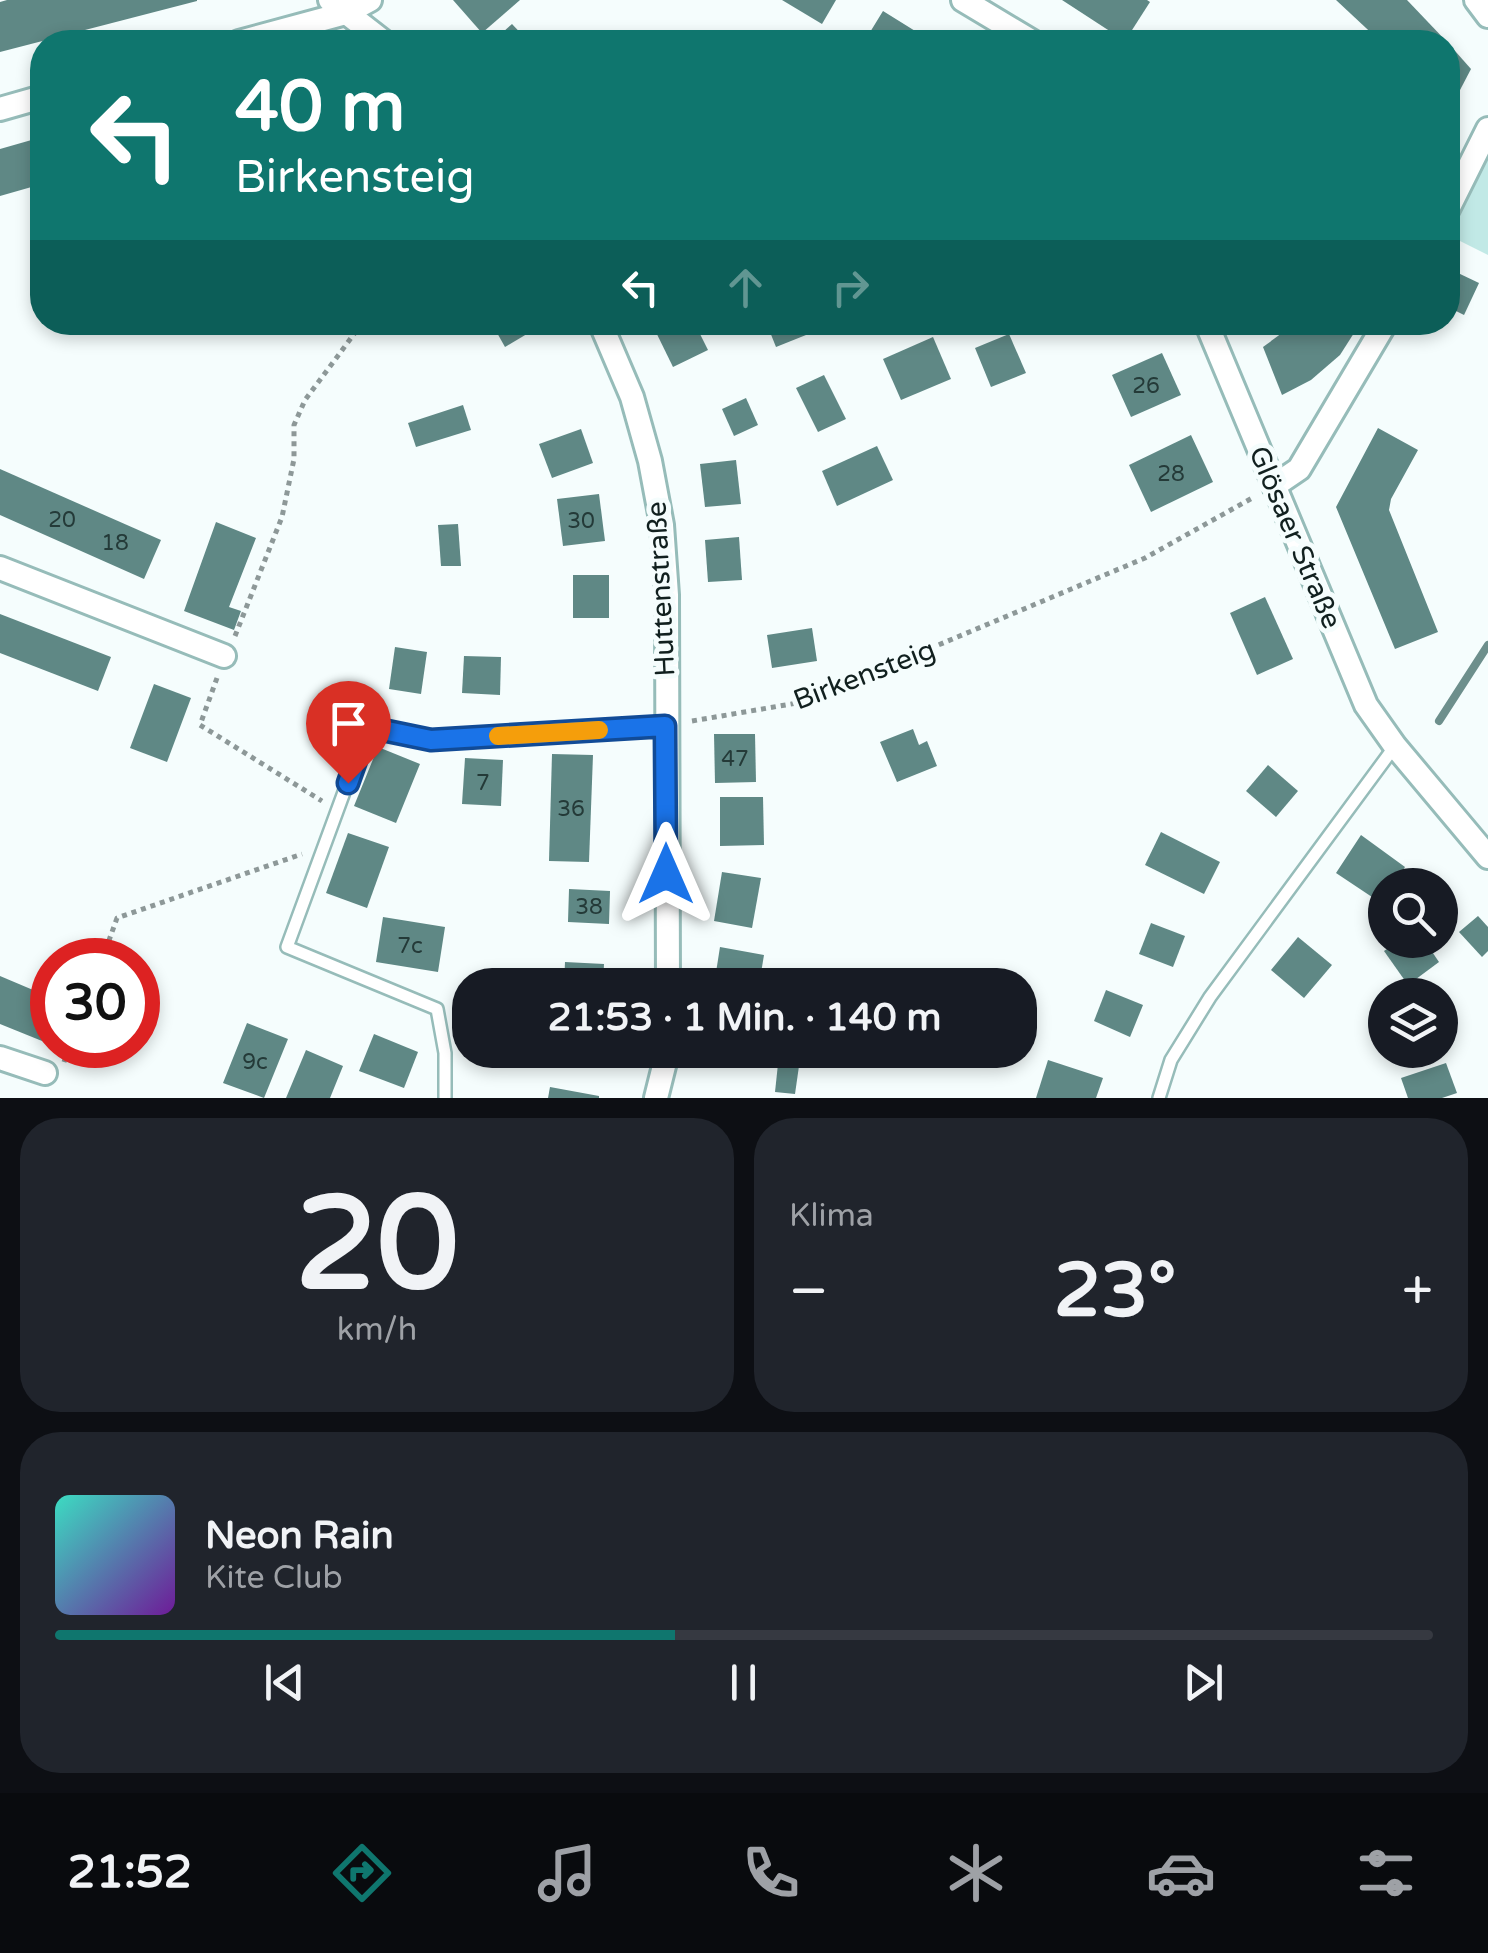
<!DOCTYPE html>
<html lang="de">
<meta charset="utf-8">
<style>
:root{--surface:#171b24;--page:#20242c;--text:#f1f3f6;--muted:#9ea1a6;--line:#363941;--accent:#0f766e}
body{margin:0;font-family:"Varela Round",sans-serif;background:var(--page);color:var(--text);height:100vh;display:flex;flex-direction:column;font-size:38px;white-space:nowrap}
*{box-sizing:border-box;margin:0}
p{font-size:32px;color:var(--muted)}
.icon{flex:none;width:55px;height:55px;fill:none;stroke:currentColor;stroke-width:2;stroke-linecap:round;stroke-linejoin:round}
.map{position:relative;height:1098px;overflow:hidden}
.side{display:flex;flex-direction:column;gap:20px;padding:20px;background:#0d0f14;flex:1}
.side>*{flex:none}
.top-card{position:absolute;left:30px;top:30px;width:1430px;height:305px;border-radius:40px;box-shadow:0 5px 15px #0003;background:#0f766e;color:#fff;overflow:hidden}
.buttons{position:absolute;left:1368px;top:868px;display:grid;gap:20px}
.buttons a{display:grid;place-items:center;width:90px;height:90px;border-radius:50%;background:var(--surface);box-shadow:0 5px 15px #0003;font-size:50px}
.speed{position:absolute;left:30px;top:938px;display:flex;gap:20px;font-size:50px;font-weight:700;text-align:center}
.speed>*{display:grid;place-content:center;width:130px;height:130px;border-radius:50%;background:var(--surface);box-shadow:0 5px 15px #0003;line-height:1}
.speed .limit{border:15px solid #d22;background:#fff;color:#111}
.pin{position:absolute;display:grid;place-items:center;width:85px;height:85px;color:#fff;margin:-102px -42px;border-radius:50% 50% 50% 0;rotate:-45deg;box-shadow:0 0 10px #0007}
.pin .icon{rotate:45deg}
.me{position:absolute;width:110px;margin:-55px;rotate:0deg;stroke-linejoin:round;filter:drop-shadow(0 0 8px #0008)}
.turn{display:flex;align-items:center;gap:35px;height:210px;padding:0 40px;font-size:45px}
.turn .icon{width:130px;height:130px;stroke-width:2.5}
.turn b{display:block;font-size:70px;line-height:85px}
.lanes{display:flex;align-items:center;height:95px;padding:0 40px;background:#0003;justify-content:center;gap:50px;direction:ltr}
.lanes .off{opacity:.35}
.big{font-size:75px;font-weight:700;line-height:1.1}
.side .widget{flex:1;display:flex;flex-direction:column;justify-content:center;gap:15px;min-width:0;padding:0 35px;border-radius:40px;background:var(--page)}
.side .dial{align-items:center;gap:0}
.dial b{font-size:130px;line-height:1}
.song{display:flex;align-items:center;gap:30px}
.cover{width:120px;height:120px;border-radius:15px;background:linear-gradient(135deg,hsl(170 70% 55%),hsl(280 70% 35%))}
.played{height:10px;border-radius:5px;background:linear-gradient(90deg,var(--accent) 45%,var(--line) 45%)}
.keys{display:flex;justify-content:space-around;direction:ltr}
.heat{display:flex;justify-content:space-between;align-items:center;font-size:55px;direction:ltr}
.side .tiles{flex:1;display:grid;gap:20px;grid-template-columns:1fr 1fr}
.widget:last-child{grid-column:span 2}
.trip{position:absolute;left:452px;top:968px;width:585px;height:100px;border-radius:40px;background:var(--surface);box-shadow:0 5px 15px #0003;font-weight:700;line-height:100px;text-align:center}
.dock{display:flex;height:160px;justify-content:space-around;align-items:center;background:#090b0e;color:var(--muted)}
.dock .icon{width:70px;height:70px}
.dock .current{color:var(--accent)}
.dock b{font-size:45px;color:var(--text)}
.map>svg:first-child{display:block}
</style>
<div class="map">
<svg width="1488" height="1098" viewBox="0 0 1488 1098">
<rect width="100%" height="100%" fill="#f5fdfd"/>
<path fill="#c1e9e6" d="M1488 147V255L1448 235V231Z"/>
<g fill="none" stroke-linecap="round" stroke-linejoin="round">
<path stroke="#6d8f8c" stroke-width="8" d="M1439 721 1488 645"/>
</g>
<g fill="#5f8885">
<path d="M7 0H197V1L0 52V2Z"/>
<path d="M453 0H520L482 33Z"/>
<path d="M782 0H836L822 24Z"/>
<path d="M1062 0H1147L1150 2 1125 41Z"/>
<path d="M1336 0H1407L1447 42H1381Z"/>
<path d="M883 11 928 39 934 42H864Z"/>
<path d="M512 24 529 42H492Z"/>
<path d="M1448 43 1471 69 1448 113Z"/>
<path d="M42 137V184L0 196V149Z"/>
<path d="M1458 273 1479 283 1464 315 1448 307V294Z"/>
<path d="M491 322H541L542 325 505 347Z"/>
<path d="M651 322H694L708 350 673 367Z"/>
<path d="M766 322H813L816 331 776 347Z"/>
<path d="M1297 322H1361L1340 355 1311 380 1282 395 1263 347Z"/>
<path d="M1009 334 1026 373 991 387 975 348Z"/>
<path d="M933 337 951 379 901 400 883 359Z"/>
<path d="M1162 353 1181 395 1131 417 1112 375Z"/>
<path d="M824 375 846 419 818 432 796 388Z"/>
<path d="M746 398 758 425 734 436 722 409Z"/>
<path d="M463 405 471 430 416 447 408 423Z"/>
<path d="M1378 428 1418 450 1391 499 1389 510 1438 632 1395 649 1336 507Z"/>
<path d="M581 429 593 463 552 478 539 444Z"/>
<path d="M1191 435 1213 482 1151 512 1129 465Z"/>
<path d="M877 446 893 480 837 506 822 471Z"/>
<path d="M736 460 741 504 705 507 700 464Z"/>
<path d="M0 469 161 540 144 579 0 515Z"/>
<path d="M599 494 605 541 563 546 557 499Z"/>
<path d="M216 522 256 538 229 607 241 611 234 630 184 611Z"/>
<path d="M458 524 461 566H441L438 525Z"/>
<path d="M739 537 742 580 708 582 705 540Z"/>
<rect x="573" y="575" width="36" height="43"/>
<path d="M1265 597 1293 659 1257 675 1230 613Z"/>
<path d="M0 614 111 657 98 691 0 653Z"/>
<path d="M812 628 817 661 772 668 767 635Z"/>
<path d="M395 647 427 652 421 694 389 689Z"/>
<path d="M464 656 501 657 500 695 462 693Z"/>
<path d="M154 684 191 698 167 762 130 748Z"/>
<path d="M913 729 919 745 927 741 937 766 897 782 880 742Z"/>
<path d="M714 734H755L756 782 715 783Z"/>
<path d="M378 747 420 764 396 823 354 806Z"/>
<path d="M552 754 593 755 589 862 549 861Z"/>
<path d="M465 758 503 760 501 806 462 804Z"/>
<path d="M1268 765 1298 791 1276 817 1246 791Z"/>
<path d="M720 797H763L764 845 720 846Z"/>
<path d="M1161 832 1220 862 1204 894 1145 865Z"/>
<path d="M348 833 389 847 367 908 326 893Z"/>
<path d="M1361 835 1405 867 1393 885H1385V898L1381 903 1336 873Z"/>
<path d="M722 872 761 878 752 928 714 921Z"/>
<path d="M569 889 610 891 609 924 568 922Z"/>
<path d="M1478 916 1488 927V951L1482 957 1459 932Z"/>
<path d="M383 917 445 927 438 972 376 962Z"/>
<path d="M1151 923 1185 936 1173 967 1139 954Z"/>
<path d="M1298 937 1332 965 1304 998 1271 970Z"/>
<path d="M1400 940H1424L1439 962 1408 985 1384 951Z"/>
<path d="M720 947 764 955 759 985H714Z"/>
<path d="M565 962 604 964 603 985H564Z"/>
<path d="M840 973 884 984V985H837Z"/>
<path d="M0 976 52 998V1029L47 1043 0 1024Z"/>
<path d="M1106 990 1143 1005 1130 1037 1094 1021Z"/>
<path d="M247 1023 288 1039 264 1098 223 1083Z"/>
<path d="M374 1034 418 1052 404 1088 359 1071Z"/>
<path d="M306 1050 343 1066 330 1098H286Z"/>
<path d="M546 1050H596L595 1063 545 1057Z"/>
<path d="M1048 1060 1103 1078 1096 1098H1036Z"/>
<path d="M1446 1063 1457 1093 1442 1098H1408L1401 1078Z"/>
<path d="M778 1064 799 1066 795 1094 775 1092Z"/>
<path d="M550 1087 599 1096V1098H548Z"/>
</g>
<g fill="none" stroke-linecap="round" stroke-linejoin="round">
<defs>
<g id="service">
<path d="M865 1050 893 1059"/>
<path d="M445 1098V1053L437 1009 287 947 368 727 431 740 665 726"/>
<path d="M1159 1098 1171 1060 1210 997 1395 746"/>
</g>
<g id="minor">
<path d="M330 0 384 42"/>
<path d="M963 0 1033 42"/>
<path d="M1476 0 1488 16"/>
<path d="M239 42 346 13 370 0"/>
<path d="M0 109 42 97"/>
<path d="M1448 209 1488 129"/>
<path d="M600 322 632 397 650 461 662 525 667 595 668 985"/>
<path d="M1206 322 1366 705 1395 746 1488 857"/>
<path d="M1274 486 1299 469 1386 322"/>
<path d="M0 568 224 656"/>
<path d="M0 1058 45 1073"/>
<path d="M656 1098 668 1050"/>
</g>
</defs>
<use href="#service" stroke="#96bcb9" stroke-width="16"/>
<use href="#minor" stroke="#96bcb9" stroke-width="28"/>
<g stroke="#8d9898" stroke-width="5" stroke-dasharray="5 5" stroke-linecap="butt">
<path d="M235 636 282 517 294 459V425L305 400 363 322"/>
<path d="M217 678 200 725 322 801"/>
<path d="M692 721 803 702 1145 558 1254 497"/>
<path d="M102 960 117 918 302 854"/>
<path d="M64 1062 70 1045"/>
</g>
<use href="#service" stroke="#fff" stroke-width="11"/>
<use href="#minor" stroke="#fff" stroke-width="22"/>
</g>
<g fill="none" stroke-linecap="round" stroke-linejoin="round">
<defs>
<path id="route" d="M348 783 368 727 431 740 665 726 666 874"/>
</defs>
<use href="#route" stroke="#114b97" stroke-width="25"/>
<use href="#route" stroke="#1a73e8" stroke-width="18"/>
<path stroke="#f59e0b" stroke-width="18" d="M498 736 599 730"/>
</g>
<g text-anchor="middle" stroke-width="10" stroke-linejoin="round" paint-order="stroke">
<g font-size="22" fill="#243a38">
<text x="1146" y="393">26</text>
<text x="1171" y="481">28</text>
<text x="62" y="527">20</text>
<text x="581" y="528">30</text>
<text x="115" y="550">18</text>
<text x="735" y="766">47</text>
<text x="483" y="790">7</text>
<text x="571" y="816">36</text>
<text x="589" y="914">38</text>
<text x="410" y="953">7c</text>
<text x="255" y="1069">9c</text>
</g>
<g font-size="28" fill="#11201f" stroke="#f5fdfd">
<text transform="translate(1296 537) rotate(67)" y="10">Glösaer Straße</text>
<text transform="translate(660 589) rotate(-93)" y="10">Huttenstraße</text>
<text transform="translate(864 674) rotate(-21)" y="10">Birkensteig</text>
</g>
</g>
</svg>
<div class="buttons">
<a><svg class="icon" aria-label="search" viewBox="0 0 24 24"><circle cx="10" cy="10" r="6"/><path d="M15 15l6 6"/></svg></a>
<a><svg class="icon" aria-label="layers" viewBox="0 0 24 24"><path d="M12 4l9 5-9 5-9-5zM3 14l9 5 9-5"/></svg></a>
</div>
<div class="speed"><div class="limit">30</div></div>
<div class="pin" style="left:348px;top:783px;background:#d93025"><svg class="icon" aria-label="arrive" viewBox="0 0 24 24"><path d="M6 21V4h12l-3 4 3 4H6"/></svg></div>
<svg class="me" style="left:666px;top:874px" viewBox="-20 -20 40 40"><path d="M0-17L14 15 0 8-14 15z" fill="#1a73e8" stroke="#fff" stroke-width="4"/></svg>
<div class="trip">21:53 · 1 Min. · 140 m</div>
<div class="top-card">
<div class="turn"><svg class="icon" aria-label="left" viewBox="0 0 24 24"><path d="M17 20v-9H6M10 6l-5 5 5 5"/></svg><div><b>40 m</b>Birkensteig</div></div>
<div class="lanes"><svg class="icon" aria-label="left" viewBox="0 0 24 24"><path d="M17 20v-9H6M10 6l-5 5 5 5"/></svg><svg class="icon off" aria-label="ahead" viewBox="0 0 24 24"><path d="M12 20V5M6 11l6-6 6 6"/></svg><svg class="icon off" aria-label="right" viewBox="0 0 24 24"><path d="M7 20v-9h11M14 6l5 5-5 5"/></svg></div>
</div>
</div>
<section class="side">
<div class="tiles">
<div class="widget dial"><b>20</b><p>km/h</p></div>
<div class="widget"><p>Klima</p>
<div class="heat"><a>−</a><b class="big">23°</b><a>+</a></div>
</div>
<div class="widget">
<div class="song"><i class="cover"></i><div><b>Neon Rain</b><p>Kite Club</p></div></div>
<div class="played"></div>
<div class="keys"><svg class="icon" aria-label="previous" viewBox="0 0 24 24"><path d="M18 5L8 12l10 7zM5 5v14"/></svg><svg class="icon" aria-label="pause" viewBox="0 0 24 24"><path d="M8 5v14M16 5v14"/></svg><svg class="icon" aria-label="next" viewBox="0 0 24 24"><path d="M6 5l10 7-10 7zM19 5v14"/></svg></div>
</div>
</div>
</section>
<nav class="dock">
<b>21:52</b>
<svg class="icon current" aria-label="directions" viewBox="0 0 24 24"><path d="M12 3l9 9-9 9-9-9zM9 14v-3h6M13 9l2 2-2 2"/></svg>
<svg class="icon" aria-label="music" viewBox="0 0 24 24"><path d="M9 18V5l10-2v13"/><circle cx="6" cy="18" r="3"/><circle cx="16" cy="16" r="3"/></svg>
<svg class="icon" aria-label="phone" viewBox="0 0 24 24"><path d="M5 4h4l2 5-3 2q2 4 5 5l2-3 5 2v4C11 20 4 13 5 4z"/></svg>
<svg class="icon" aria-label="climate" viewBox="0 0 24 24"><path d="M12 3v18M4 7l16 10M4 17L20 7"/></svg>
<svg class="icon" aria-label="car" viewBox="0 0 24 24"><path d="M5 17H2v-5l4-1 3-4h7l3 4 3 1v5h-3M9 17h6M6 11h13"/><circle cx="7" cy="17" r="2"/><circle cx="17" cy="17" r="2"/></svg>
<svg class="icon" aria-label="filters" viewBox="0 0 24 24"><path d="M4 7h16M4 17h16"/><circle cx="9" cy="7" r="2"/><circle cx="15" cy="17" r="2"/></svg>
</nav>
